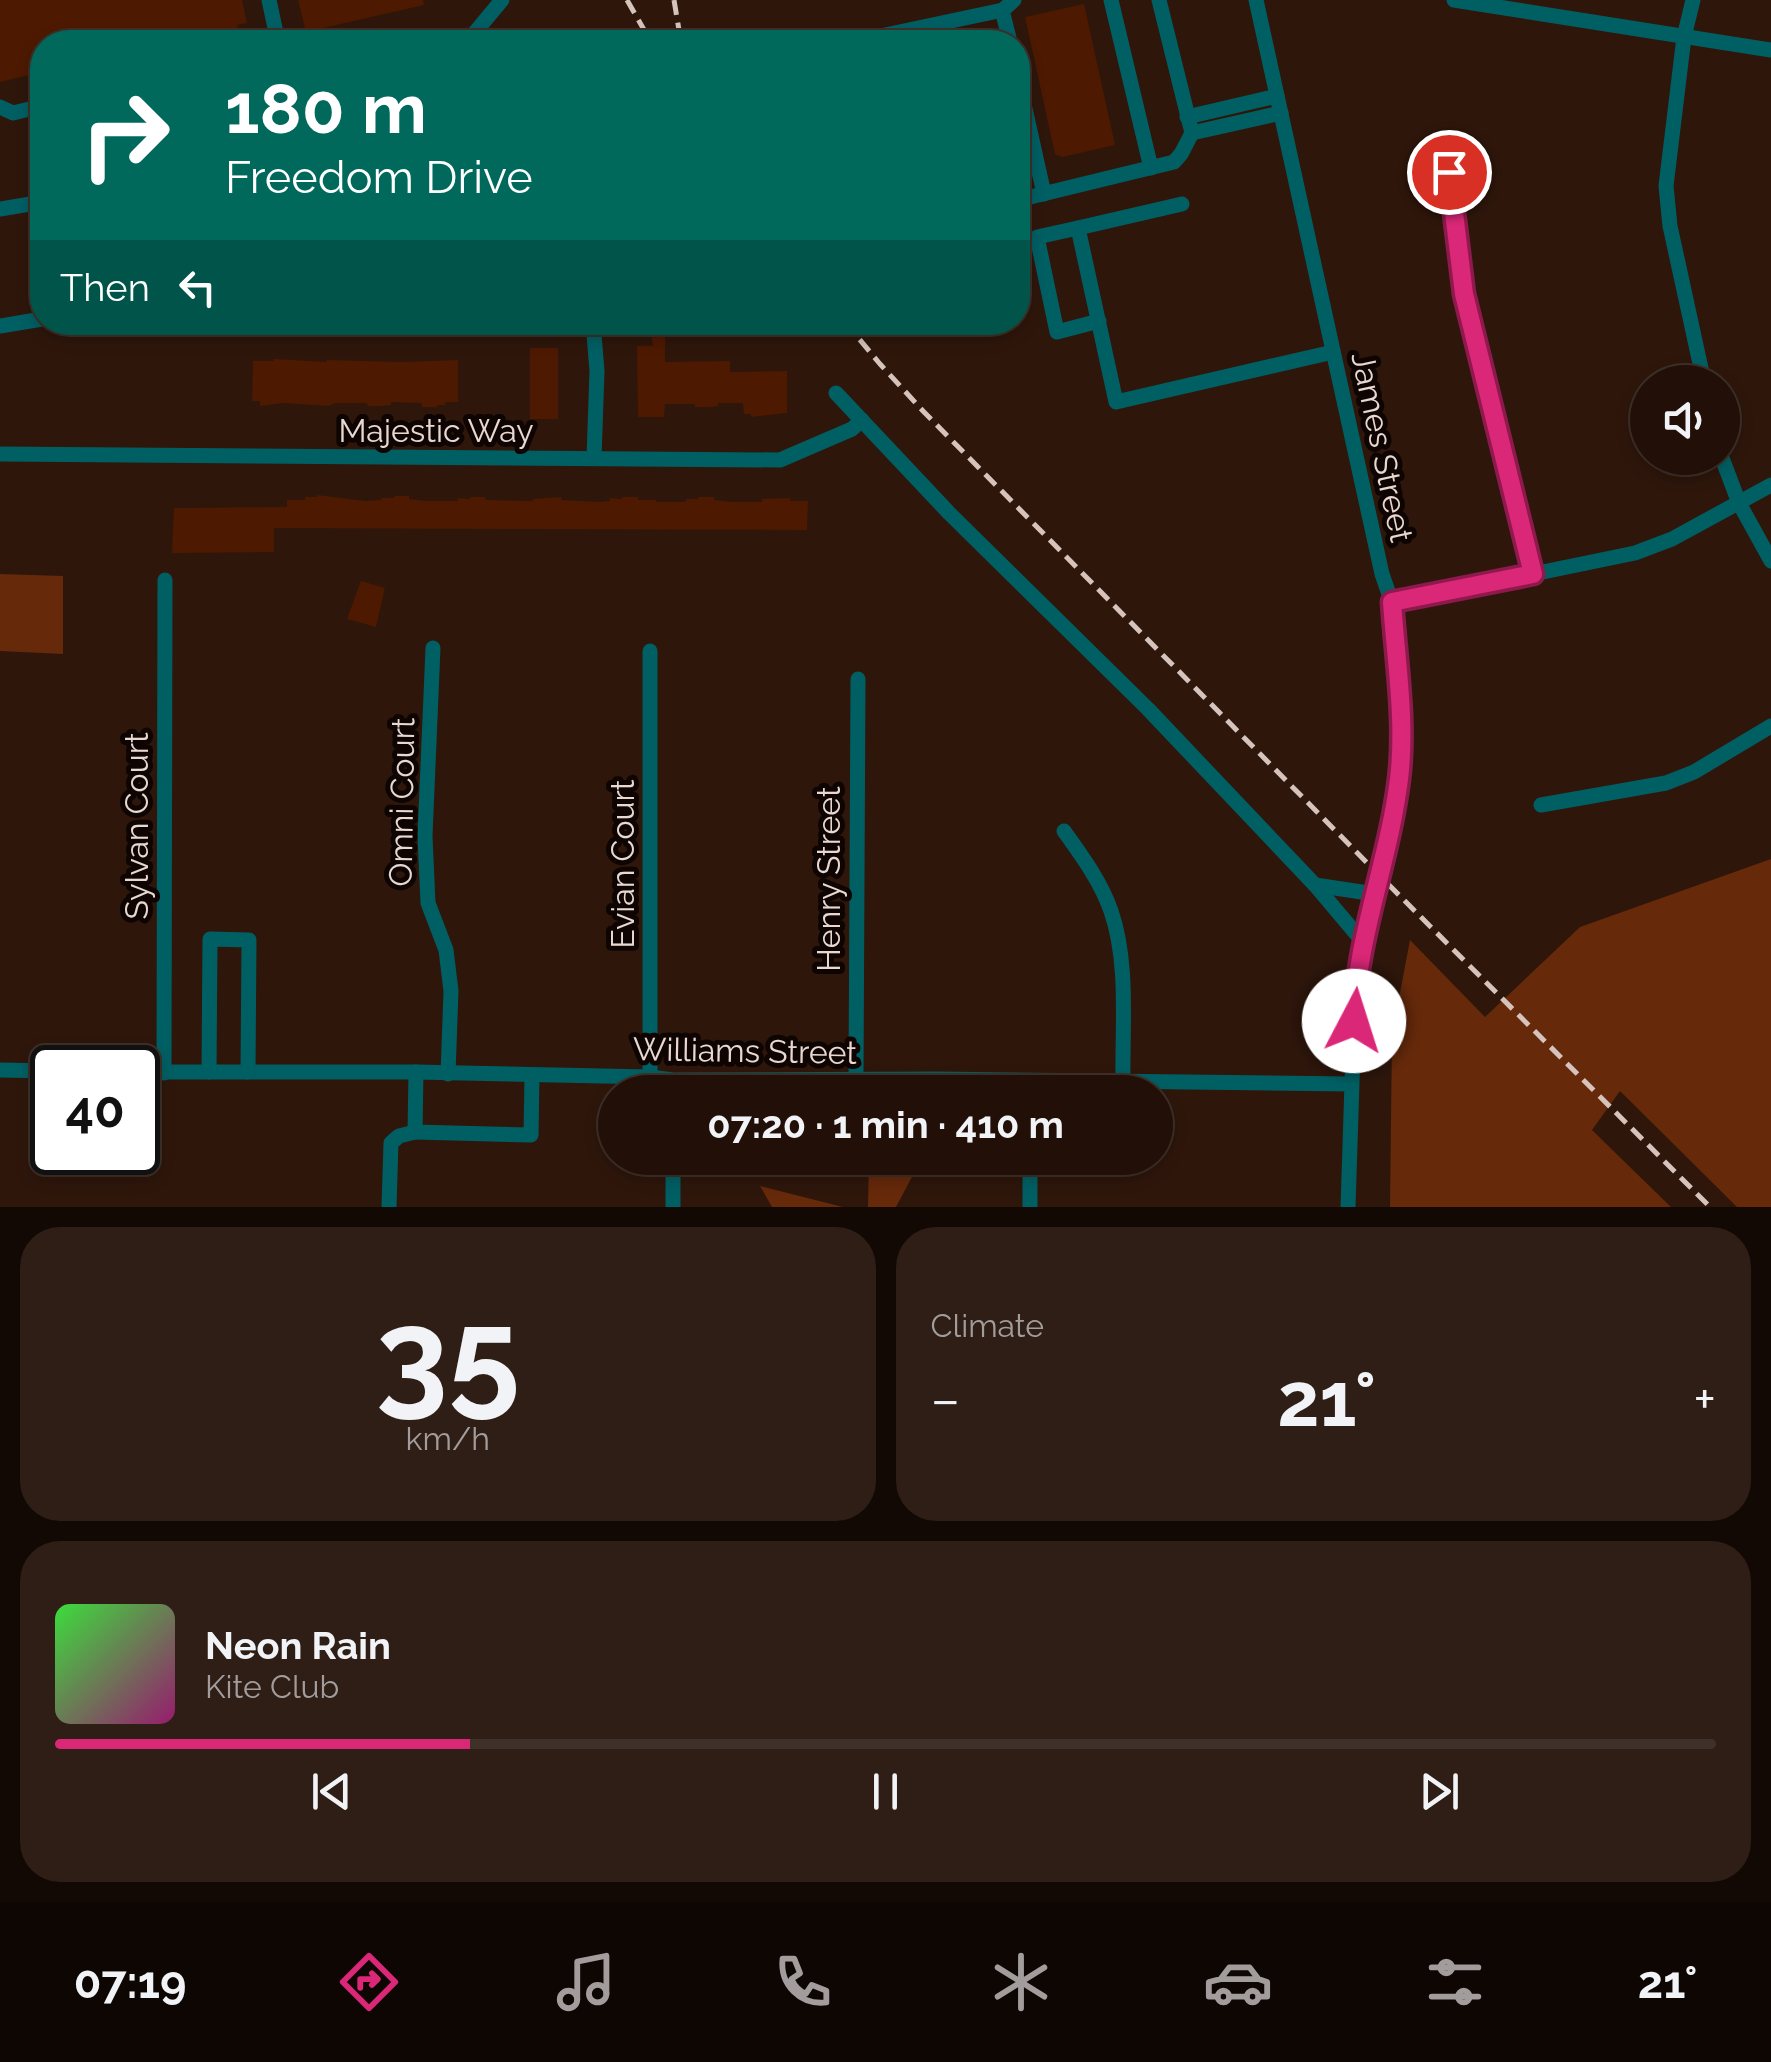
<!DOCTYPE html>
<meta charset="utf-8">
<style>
:root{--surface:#221008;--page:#2e1e16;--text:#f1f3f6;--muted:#a29d9c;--line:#3f3029;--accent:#db2777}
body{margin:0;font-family:Raleway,sans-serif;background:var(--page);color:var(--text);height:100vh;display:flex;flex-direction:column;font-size:38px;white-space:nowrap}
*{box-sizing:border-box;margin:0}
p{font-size:32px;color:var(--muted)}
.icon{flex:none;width:55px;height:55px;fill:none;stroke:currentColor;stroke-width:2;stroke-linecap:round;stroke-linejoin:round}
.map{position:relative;height:1207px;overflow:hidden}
.drawer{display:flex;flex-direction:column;gap:20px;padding:20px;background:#130904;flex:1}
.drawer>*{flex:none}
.top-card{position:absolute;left:30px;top:30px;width:1000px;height:305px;border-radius:40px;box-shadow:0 5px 15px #0003,0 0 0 2px var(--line);background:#00695c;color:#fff;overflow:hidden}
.controls{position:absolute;left:1630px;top:365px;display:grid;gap:20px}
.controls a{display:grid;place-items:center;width:110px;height:110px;border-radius:50%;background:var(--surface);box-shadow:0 5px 15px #0003,0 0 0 2px var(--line);font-size:50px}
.speed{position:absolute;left:30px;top:1045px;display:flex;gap:20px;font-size:50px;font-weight:700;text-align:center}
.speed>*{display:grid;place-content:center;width:130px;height:130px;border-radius:50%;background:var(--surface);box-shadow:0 5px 15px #0003,0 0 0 2px var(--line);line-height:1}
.speed .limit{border:5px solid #111;border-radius:15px;background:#fff;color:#111}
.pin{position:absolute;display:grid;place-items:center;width:85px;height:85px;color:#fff;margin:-42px;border:5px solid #fff;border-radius:50%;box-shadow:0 2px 10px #0007}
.me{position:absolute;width:110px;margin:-55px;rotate:5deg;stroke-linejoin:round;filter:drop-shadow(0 0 8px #0008)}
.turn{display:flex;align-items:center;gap:35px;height:210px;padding:0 30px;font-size:45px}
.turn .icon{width:130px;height:130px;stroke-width:2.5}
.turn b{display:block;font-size:70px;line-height:85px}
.then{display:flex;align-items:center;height:95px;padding:0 30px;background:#0003;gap:20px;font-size:38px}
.big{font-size:75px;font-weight:700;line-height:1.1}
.drawer .card{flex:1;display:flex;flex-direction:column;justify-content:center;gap:15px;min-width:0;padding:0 35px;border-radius:40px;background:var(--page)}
.drawer .dial{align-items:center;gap:0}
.dial b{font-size:130px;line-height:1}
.song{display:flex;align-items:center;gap:30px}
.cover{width:120px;height:120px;border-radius:15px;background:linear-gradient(135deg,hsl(120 70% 55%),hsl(320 70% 35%))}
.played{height:10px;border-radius:5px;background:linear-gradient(90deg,var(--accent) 25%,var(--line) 25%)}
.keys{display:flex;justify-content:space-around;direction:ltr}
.heat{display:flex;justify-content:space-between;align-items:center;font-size:55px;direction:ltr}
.drawer .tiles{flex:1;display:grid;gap:20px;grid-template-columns:1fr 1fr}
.card:last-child{grid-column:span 2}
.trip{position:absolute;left:598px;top:1075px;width:575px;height:100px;border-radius:50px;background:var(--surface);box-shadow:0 5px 15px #0003,0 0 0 2px var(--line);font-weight:700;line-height:100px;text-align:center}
.dock{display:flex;height:160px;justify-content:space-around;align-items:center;background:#0e0603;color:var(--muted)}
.dock .icon{width:70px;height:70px}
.dock .selected{color:var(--accent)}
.dock b{font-size:45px;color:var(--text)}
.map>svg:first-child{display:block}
</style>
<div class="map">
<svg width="1771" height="1207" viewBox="0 0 1771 1207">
<rect width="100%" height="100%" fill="#2e160b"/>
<g fill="#66290a">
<path d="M0 574 63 576V654L0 651Z"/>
<path d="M1771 859V1207H1737L1620 1091 1592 1130 1671 1207H1390L1392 1035 1410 940 1485 1017 1580 927Z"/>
<path d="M869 1158H922L896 1207H868Z"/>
<path d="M760 1186 843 1207H772Z"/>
</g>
<g fill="#4d1900">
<path d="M0 0H242L247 23 237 25 240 40 228 42H42V72L0 82Z"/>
<path d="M298 0H423L424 5 306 32Z"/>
<path d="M1084 4 1115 145 1062 157 1055 154 1025 17Z"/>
<path d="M650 322H665V362L730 361V372L787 371V413L751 417V414H744L743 403H718V406L709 407H695V404H665L664 417H638L637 346H653Z"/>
<rect x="530" y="348" width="28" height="71"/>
<path d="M274 359 327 362V360L403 362 458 360V402H445V405H437V407H422V403L391 402V405L382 406H368L367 403H336L328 406 283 403 260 406V401H252L253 361H273Z"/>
<path d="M317 495 366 501 381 500V498H394V496H409V499L426 501H457L458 498 470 499V497H485V500L533 501V499L561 497V500L600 502 610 501V498L622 499V497H638V500H656V502H686V499H698V497H714V500L732 502H762V499L790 498V501H808L807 530 274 528V552L172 553 174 508 287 507V500H305V497H317Z"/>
<path d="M361 581 385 588 376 627 347 619Z"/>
</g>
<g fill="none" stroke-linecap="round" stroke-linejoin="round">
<g stroke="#005f63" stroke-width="15">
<path d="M269 0 278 42"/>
<path d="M1111 0 1151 168"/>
<path d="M1256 0 1382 574 1392 603 1400 721 1399 778 1355 990 1348 1207"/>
<path d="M1454 0 1771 50"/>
<path d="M1693 0 1684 37 1666 186 1670 226 1704 382"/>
<path d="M1002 10 1010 42"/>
<path d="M458 42 472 36 502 0"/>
<path d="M852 42 1003 10 1014 0"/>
<path d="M1018 77 1044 194"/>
<path d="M0 107 13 113 42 106"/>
<path d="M1187 117 1277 96"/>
<path d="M1192 133 1281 113"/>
<path d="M1436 147 1449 171 1464 294 1533 574"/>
<path d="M1018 200 1174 162 1181 154 1192 133 1159 0"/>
<path d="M0 209 42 202"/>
<path d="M1078 228 1182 204"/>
<path d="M1099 321 1057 332 1037 237 1078 228 1116 402 1333 352"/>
<path d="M593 322 597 371 594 458"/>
<path d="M0 326 42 319"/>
<path d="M836 393 949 513 1148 709 1315 885 1363 942"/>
<path d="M0 454 780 460 852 429 862 420"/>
<path d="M1722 458 1739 503 1771 561"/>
<path d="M1392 603 1635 553 1672 539 1771 485"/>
<path d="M433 648 425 836 428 903 446 950 451 991 448 1074"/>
<path d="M650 651V1077"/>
<path d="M1541 805 1666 783 1694 772 1771 726"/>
<path d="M1064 831C1082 856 1101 882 1111 911 1129 963 1122 1027 1123 1081"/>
<path d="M1315 885 1375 894"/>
<path d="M0 1070 52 1071"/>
<path d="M138 1072H416L650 1077 673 1080 936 1079 1351 1084"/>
<path d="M209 1072 210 939 249 940 248 1072"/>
<path d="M416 1072 415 1132 531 1135 532 1076"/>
<path d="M164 1073 165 580"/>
<path d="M856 1079 858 679"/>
<path d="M673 1158V1207"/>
<path d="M389 1207 391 1143 399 1136 415 1132"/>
<path d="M1030 1207V1158"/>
</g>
<g stroke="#d5c3bc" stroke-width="5" stroke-dasharray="15 8" stroke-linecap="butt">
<path d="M627 0 651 42"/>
<path d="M674 0 681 42"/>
<path d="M845 322 880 364 923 411 1380 876 1710 1207"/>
</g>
</g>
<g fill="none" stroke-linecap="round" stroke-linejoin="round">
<defs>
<path id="route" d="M1354 1021C1356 939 1389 861 1399 779 1406 722 1396 660 1392 602L1533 574 1464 294 1449 172"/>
</defs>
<use href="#route" stroke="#8e194d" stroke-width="25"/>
<use href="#route" stroke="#db2777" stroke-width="18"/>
</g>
<g text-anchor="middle" stroke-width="10" stroke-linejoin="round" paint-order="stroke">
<g font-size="32" fill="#e9d8d1" stroke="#0e0503">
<text x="436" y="442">Majestic Way</text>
<text transform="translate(1382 447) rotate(78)" y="11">James Street</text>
<text transform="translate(402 802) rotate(-89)" y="11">Omni Court</text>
<text transform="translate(137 826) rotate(-90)" y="11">Sylvan Court</text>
<text transform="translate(623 864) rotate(-90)" y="11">Evian Court</text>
<text transform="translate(829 879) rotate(-90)" y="11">Henry Street</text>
<text transform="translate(745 1051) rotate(1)" y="11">Williams Street</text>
</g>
</g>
</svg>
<div class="controls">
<a><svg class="icon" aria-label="sound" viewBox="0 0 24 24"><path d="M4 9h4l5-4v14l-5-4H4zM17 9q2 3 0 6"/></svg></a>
</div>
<div class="speed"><div class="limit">40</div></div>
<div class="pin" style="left:1449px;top:172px;background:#d93025"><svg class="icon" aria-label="arrive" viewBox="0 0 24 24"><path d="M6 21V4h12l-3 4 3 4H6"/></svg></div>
<svg class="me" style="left:1354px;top:1021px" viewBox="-20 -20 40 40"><circle r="19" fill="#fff"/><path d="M0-13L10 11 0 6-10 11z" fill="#db2777"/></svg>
<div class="trip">07:20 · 1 min · 410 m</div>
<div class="top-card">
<div class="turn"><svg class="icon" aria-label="right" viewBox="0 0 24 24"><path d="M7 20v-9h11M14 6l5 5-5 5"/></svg><div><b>180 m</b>Freedom Drive</div></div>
<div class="then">Then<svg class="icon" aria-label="left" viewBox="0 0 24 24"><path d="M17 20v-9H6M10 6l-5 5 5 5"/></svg></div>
</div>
</div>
<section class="drawer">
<div class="tiles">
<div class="card dial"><b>35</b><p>km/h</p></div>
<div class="card"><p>Climate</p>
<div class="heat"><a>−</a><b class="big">21°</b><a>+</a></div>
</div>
<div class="card">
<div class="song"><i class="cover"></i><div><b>Neon Rain</b><p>Kite Club</p></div></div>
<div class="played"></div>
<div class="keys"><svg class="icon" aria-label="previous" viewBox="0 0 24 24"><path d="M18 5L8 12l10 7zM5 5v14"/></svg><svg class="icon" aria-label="pause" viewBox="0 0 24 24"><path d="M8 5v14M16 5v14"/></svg><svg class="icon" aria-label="next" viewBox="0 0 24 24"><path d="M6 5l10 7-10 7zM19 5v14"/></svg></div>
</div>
</div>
</section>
<nav class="dock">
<b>07:19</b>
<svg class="icon selected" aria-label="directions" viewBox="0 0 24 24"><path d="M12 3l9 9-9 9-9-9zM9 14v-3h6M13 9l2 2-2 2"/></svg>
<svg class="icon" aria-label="music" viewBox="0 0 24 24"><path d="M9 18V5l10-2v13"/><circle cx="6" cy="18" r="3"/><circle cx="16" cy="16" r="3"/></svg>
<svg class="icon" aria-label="phone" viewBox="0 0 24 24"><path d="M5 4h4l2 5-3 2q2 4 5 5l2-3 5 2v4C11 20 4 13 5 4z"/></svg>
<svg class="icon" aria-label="climate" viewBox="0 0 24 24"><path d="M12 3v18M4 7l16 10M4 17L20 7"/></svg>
<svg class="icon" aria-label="car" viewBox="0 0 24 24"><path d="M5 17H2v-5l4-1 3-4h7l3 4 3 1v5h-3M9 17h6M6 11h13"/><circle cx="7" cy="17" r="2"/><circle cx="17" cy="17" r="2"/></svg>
<svg class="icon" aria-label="filters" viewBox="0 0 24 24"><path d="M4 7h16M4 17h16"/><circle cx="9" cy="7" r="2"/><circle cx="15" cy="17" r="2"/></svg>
<b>21°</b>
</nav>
